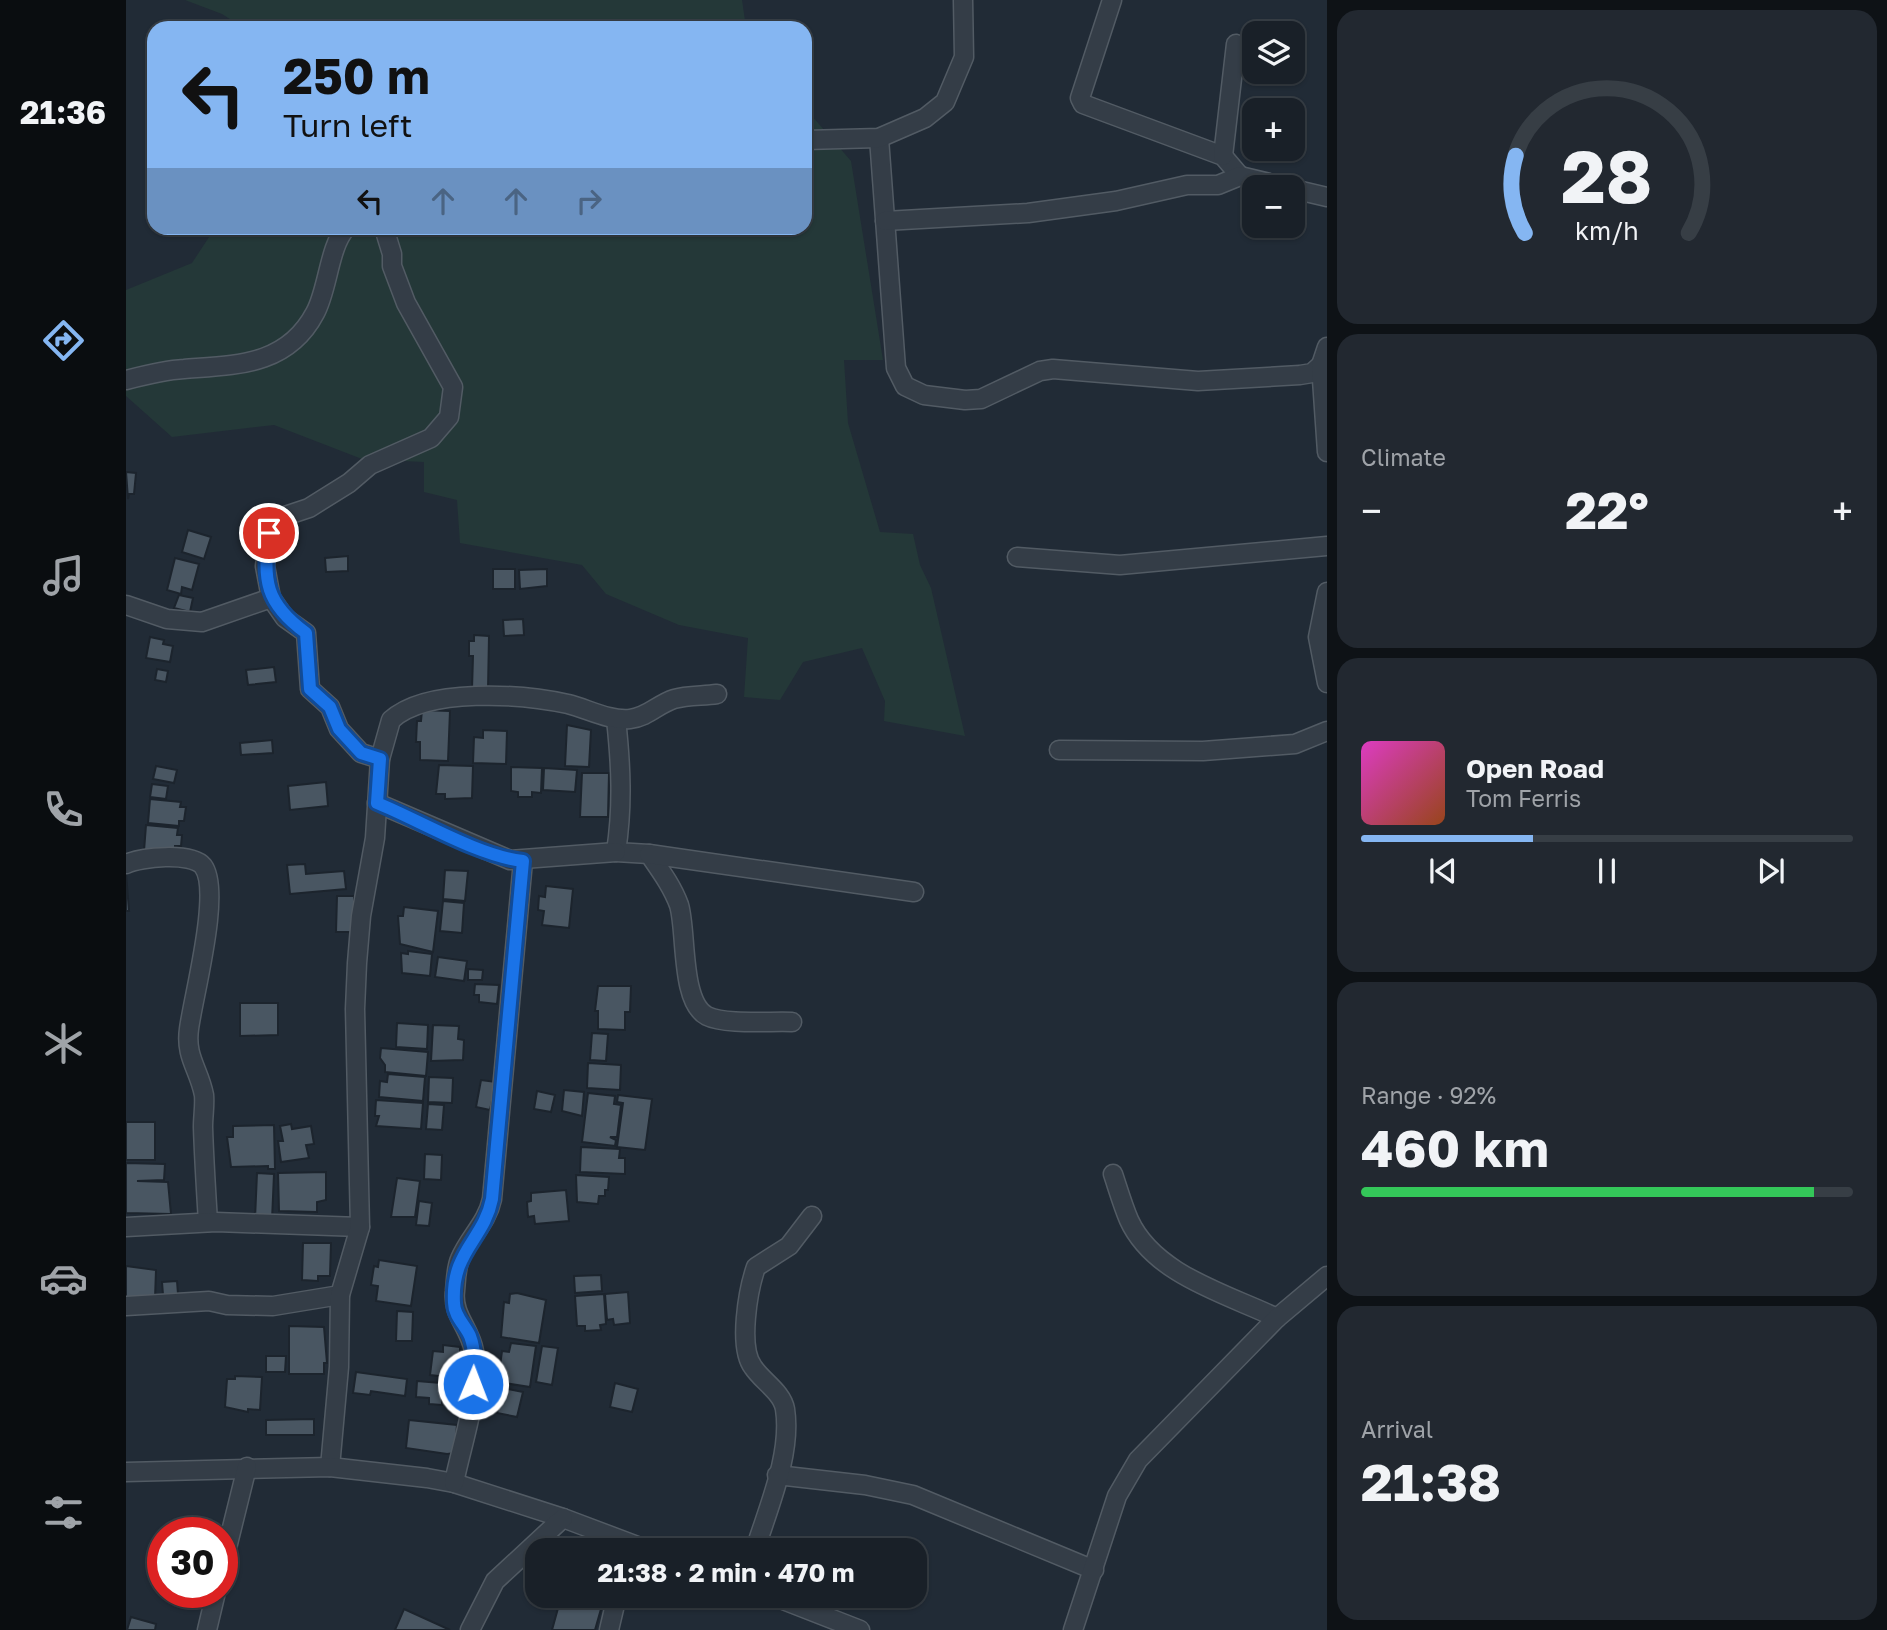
<!DOCTYPE html>
<meta charset="utf-8">
<style>
:root{--surface:#192028;--page:#222830;--text:#f1f3f6;--muted:#9fa3a8;--line:#373e45;--accent:#85b6f2}
body{margin:0;font-family:"Golos Text",sans-serif;background:var(--page);color:var(--text);height:100vh;display:flex;flex-direction:column;font-size:26px;white-space:nowrap}
*{box-sizing:border-box;margin:0}
p{font-size:23px;color:var(--muted)}
.icon{flex:none;width:38px;height:38px;fill:none;stroke:currentColor;stroke-width:2;stroke-linecap:round;stroke-linejoin:round}
.map{position:relative;flex:1;overflow:hidden}
.sheet{display:flex;flex-direction:column;gap:10px;padding:10px;background:#0e1216;width:560px}
.sheet>*{flex:none}
.top-card{position:absolute;left:21px;top:21px;width:665px;height:214px;border-radius:21px;box-shadow:0 2px 5px #0004,0 0 0 2px var(--line);background:#85b6f2;color:#111;overflow:hidden}
.fabs{position:absolute;left:1116px;top:21px;display:grid;gap:14px}
.fabs a{display:grid;place-items:center;width:63px;height:63px;border-radius:14px;background:var(--surface);box-shadow:0 2px 5px #0004,0 0 0 2px var(--line);font-size:35px}
.speed{position:absolute;left:21px;top:1517px;display:flex;gap:14px;font-size:35px;font-weight:700;text-align:center}
.speed>*{display:grid;place-content:center;width:91px;height:91px;border-radius:50%;background:var(--surface);box-shadow:0 2px 5px #0004,0 0 0 2px var(--line);line-height:1}
.speed .limit{border:10px solid #d22;background:#fff;color:#111}
.pin{position:absolute;display:grid;place-items:center;width:60px;height:60px;color:#fff;margin:-30px;border:4px solid #fff;border-radius:50%;box-shadow:0 2px 7px #0007}
.me{position:absolute;width:77px;margin:-38px;rotate:1deg;stroke-linejoin:round;filter:drop-shadow(0 0 5px #0008)}
.turn{display:flex;align-items:center;gap:24px;height:147px;padding:0 21px;font-size:32px}
.turn .icon{width:91px;height:91px;stroke-width:2.5}
.turn b{display:block;font-size:49px;line-height:60px}
.lanes{display:flex;align-items:center;height:66px;padding:0 21px;background:#0003;justify-content:center;gap:35px;direction:ltr}
.lanes .off{opacity:.35}
.big{font-size:52px;font-weight:700;line-height:1.1}
.sheet .tile{flex:1;display:flex;flex-direction:column;justify-content:center;gap:10px;min-width:0;padding:0 24px;border-radius:21px;background:var(--page)}
.sheet .dial{align-items:center;gap:0}
.dial svg{height:182px;overflow:visible;fill:none;stroke:var(--line);stroke-width:7;stroke-linecap:round;text-anchor:middle}
.dial text{fill:var(--text);stroke:none}
.song{display:flex;align-items:center;gap:21px}
.cover{width:84px;height:84px;border-radius:10px;background:linear-gradient(135deg,hsl(310 70% 55%),hsl(20 70% 35%))}
.played{height:7px;border-radius:4px;background:linear-gradient(90deg,var(--accent) 35%,var(--line) 35%)}
.keys{display:flex;justify-content:space-around;direction:ltr}
.heat{display:flex;justify-content:space-between;align-items:center;font-size:38px;direction:ltr}
.charge{height:10px;border-radius:5px;background:linear-gradient(90deg,#34c759 92%,var(--line) 0)}
.trip{position:absolute;left:399px;top:1538px;width:402px;height:70px;border-radius:21px;background:var(--surface);box-shadow:0 2px 5px #0004,0 0 0 2px var(--line);font-weight:700;line-height:70px;text-align:center}
main{display:flex;flex:1;min-height:0}
.menu{display:flex;flex-direction:column;width:126px;justify-content:space-around;align-items:center;background:#0a0d10;color:var(--muted)}
.menu .icon{width:49px;height:49px}
.menu .active{color:var(--accent)}
.menu b{font-size:32px;color:var(--text)}
.map>svg:first-child{display:block}
</style>
<main>
<nav class="menu">
<b>21:36</b>
<svg class="icon active" aria-label="directions" viewBox="0 0 24 24"><path d="M12 3l9 9-9 9-9-9zM9 14v-3h6M13 9l2 2-2 2"/></svg>
<svg class="icon" aria-label="music" viewBox="0 0 24 24"><path d="M9 18V5l10-2v13"/><circle cx="6" cy="18" r="3"/><circle cx="16" cy="16" r="3"/></svg>
<svg class="icon" aria-label="phone" viewBox="0 0 24 24"><path d="M5 4h4l2 5-3 2q2 4 5 5l2-3 5 2v4C11 20 4 13 5 4z"/></svg>
<svg class="icon" aria-label="climate" viewBox="0 0 24 24"><path d="M12 3v18M4 7l16 10M4 17L20 7"/></svg>
<svg class="icon" aria-label="car" viewBox="0 0 24 24"><path d="M5 17H2v-5l4-1 3-4h7l3 4 3 1v5h-3M9 17h6M6 11h13"/><circle cx="7" cy="17" r="2"/><circle cx="17" cy="17" r="2"/></svg>
<svg class="icon" aria-label="filters" viewBox="0 0 24 24"><path d="M4 7h16M4 17h16"/><circle cx="9" cy="7" r="2"/><circle cx="15" cy="17" r="2"/></svg>
</nav>
<div class="map">
<svg width="1201" height="1630" viewBox="0 0 1201 1630">
<rect width="100%" height="100%" fill="#212b36"/>
<g fill="#243838">
<path d="M59 0H616L620 28H118L96 14Z"/>
<path d="M679 108 725 161 757 360H718L722 423 754 532 787 534 794 565 805 588 839 736 758 721 759 701 736 648 677 662 654 700 618 697 622 638 553 625 480 594 456 565 334 543 331 500 298 492V462L236 459 148 425 46 437 0 396V290L66 263 89 228H679Z"/>
</g>
<g fill="#495662" stroke="#1c242d" stroke-width="2">
<path d="M0 472 10 473 8 494H3L2 499Z"/>
<path d="M62 530 85 537 78 559 56 552Z"/>
<path d="M222 556V571L200 572 199 558Z"/>
<path d="M49 558 73 564 66 590 56 587 55 594 41 590Z"/>
<rect x="367" y="569" width="22" height="20"/>
<path d="M421 569V586L394 589 393 570Z"/>
<path d="M53 595 67 598 64 612 48 608Z"/>
<path d="M397 619 398 635 378 636 377 620Z"/>
<path d="M348 635 363 636 362 690 346 689 347 656H343V641H348Z"/>
<path d="M24 637 38 640 37 644 47 646 44 662 20 658Z"/>
<path d="M148 667 150 682 122 685 120 670Z"/>
<path d="M31 669 42 671 40 682 29 680Z"/>
<path d="M296 710 324 711 322 761 294 760V742H290L291 721H295Z"/>
<path d="M441 725 465 730 463 767 439 766Z"/>
<path d="M357 730 381 731 380 764 347 763 348 737 357 738Z"/>
<path d="M146 740 147 753 115 755 114 743Z"/>
<path d="M313 765 347 766 346 798 319 799V794H310Z"/>
<path d="M30 766 51 770 48 783 27 779Z"/>
<path d="M385 767 416 768 415 793 406 792V797H392V792L385 791Z"/>
<path d="M418 768 451 770 449 792 417 790Z"/>
<path d="M456 773H483L482 817H454Z"/>
<path d="M200 782 202 806 164 810 162 786Z"/>
<path d="M26 784 42 786 40 799 24 797Z"/>
<path d="M24 799 55 802 54 807H60L58 821H53V826L22 823Z"/>
<path d="M20 825 52 828 51 835H56L55 846H49V853L18 851Z"/>
<path d="M179 864 180 874 218 871 220 889 164 894 161 865Z"/>
<path d="M319 870 342 871 339 901 317 899Z"/>
<path d="M0 873 3 911H0Z"/>
<path d="M420 886 447 889 443 928 416 925 418 911 412 910 413 896 419 897Z"/>
<path d="M211 896H228V932H210Z"/>
<path d="M317 901 338 903 336 933 314 931Z"/>
<path d="M278 907 312 911 307 952 274 944 272 916H277Z"/>
<path d="M282 951 306 954 304 976 276 973 275 953 282 954Z"/>
<path d="M312 957 341 961 338 981 309 977Z"/>
<path d="M342 969 357 970 356 980H342Z"/>
<path d="M349 984 373 985 371 1004 353 1002V995H348Z"/>
<path d="M472 986H505L504 1012H499V1030L472 1029V1011H469Z"/>
<path d="M114 1003H152V1035L114 1036Z"/>
<path d="M271 1023 302 1025 301 1049 270 1047Z"/>
<path d="M307 1025 333 1026 332 1039 338 1040 337 1060 305 1061Z"/>
<path d="M466 1033 482 1034 480 1061 464 1060Z"/>
<path d="M255 1048 302 1052 300 1076 259 1072V1065L254 1058Z"/>
<path d="M462 1063 495 1065 494 1090 461 1088Z"/>
<path d="M262 1074 299 1077 297 1101 253 1097 254 1081 261 1082Z"/>
<path d="M303 1077 327 1078 326 1103 302 1102Z"/>
<path d="M355 1080 370 1082 364 1110 350 1107Z"/>
<path d="M438 1090 458 1092 456 1116 436 1111Z"/>
<path d="M411 1091 429 1095 425 1112 408 1109Z"/>
<path d="M462 1093 489 1096 488 1104 495 1105 491 1137H484L490 1140 489 1146 456 1142Z"/>
<path d="M492 1095 526 1099 519 1150 491 1147 497 1103 491 1102Z"/>
<path d="M250 1100 297 1103 295 1129 250 1126 253 1116H249Z"/>
<path d="M302 1104 318 1105 316 1130 300 1129Z"/>
<rect x="0" y="1122" width="29" height="38"/>
<path d="M165 1124 166 1129 185 1126 188 1144 180 1145 183 1158 155 1162 152 1141H157L154 1126Z"/>
<path d="M148 1125 149 1169H142V1166L105 1167 101 1137H107V1126Z"/>
<path d="M455 1147 494 1149 493 1158H499V1174L454 1172Z"/>
<path d="M299 1154 316 1155 315 1180 298 1179Z"/>
<path d="M0 1163 39 1164 38 1180 11 1181 42 1182 45 1214 0 1213Z"/>
<path d="M200 1172V1200L191 1202V1212L153 1211 152 1173Z"/>
<path d="M131 1173 148 1174 146 1220 129 1219Z"/>
<path d="M450 1175 483 1177 482 1190H479V1196H473L472 1204 451 1202Z"/>
<path d="M271 1178 294 1181 289 1217H265Z"/>
<path d="M440 1190 443 1221 409 1224 408 1216 402 1217 401 1202 405 1201V1193Z"/>
<path d="M293 1201 306 1203 303 1226 290 1225Z"/>
<path d="M177 1243H205L204 1276H192V1281L176 1280Z"/>
<path d="M253 1260 291 1266 285 1306 250 1301 252 1286 245 1285 248 1266 252 1267Z"/>
<path d="M0 1266 30 1270 29 1299 0 1298Z"/>
<path d="M475 1275 476 1291 449 1293 448 1276Z"/>
<path d="M51 1281 52 1294 37 1295 36 1282Z"/>
<path d="M502 1292 504 1323 488 1325 487 1319 481 1320 479 1294Z"/>
<path d="M391 1293 420 1300 413 1343 375 1337 378 1302 383 1303 384 1294Z"/>
<path d="M478 1294 480 1324 474 1325 475 1330 459 1331V1326H451L449 1296Z"/>
<path d="M271 1311 287 1312 286 1341H270Z"/>
<path d="M163 1326 198 1327 201 1363H198V1374H163Z"/>
<path d="M385 1343 410 1346 404 1387 378 1383 380 1374 373 1373 376 1351 383 1352Z"/>
<path d="M317 1345 334 1347V1354H340L338 1379 304 1375 307 1351 317 1352Z"/>
<path d="M416 1346 432 1348 426 1385 410 1382Z"/>
<path d="M140 1356H160L159 1372H140Z"/>
<path d="M230 1372 281 1379 279 1396 245 1391 244 1395 227 1393Z"/>
<path d="M109 1376 136 1377 134 1410 122 1409V1412L99 1407 101 1379H109Z"/>
<path d="M291 1381 339 1385 337 1402 316 1400V1405L303 1404V1398L290 1397Z"/>
<path d="M489 1383 512 1389 506 1412 484 1407Z"/>
<path d="M377 1388 397 1392 391 1417 371 1413Z"/>
<path d="M188 1419V1435H140V1420Z"/>
<path d="M283 1420 331 1425 329 1453 321 1454 280 1448Z"/>
<path d="M37 1548V1570H35L28 1551Z"/>
<path d="M434 1601 475 1609 469 1630H426Z"/>
<path d="M278 1609 324 1630H269Z"/>
<path d="M5 1617 30 1624 29 1630H1Z"/>
</g>
<g fill="none" stroke-linecap="round" stroke-linejoin="round">
<defs>
<g id="minor">
<path d="M986 0 954 98 957 104 1097 156 1114 176"/>
<path d="M753 138 770 368 779 386 798 395 839 400 855 399 914 371 927 369 1072 381 1174 375 1186 373 1195 365"/>
<path d="M679 140 753 138 799 118 819 102 838 57 837 0"/>
<path d="M1097 156 1110 44"/>
<path d="M1167 189 1201 197"/>
<path d="M759 221 902 213 990 201 1061 185H1092L1114 176 1160 187"/>
<path d="M1201 347 1195 365 1201 452"/>
<path d="M0 380C19 375 39 370 58 369 110 365 161 366 189 313 202 290 203 246 220 228"/>
<path d="M891 557 994 565 1201 546"/>
<path d="M1201 592 1192 637 1201 683"/>
<path d="M0 605 41 619 76 622 145 598"/>
<path d="M490 719C495 765 497 806 490 852L523 854C534 870 546 886 553 905 561 931 554 1002 581 1016 599 1025 645 1021 666 1022"/>
<path d="M933 750 1077 751 1169 744 1201 731"/>
<path d="M254 759 235 753 213 729 204 707 184 689 180 633 159 618 145 598 139 566 143 532 156 517 183 508 223 483 244 465 305 438 323 417 327 387 280 303 266 266V254L258 228"/>
<path d="M251 803 384 860 490 852"/>
<path d="M523 854 788 892"/>
<path d="M0 864C15 857 65 852 77 866 96 891 67 997 63 1029 59 1057 73 1069 78 1095 79 1105 77 1116 77 1127 78 1159 80 1190 82 1222"/>
<path d="M987 1174C992 1189 997 1206 1003 1220 1028 1275 1101 1294 1151 1318"/>
<path d="M0 1227 90 1222 234 1227"/>
<path d="M0 1306 83 1301 101 1305 147 1306 214 1295"/>
<path d="M204 1467 213 1367 214 1295 234 1227 229 1009 231 963 235 916 249 838 254 759 265 720C301 687 396 694 442 704 462 709 483 721 504 719 522 717 532 704 548 699 561 695 577 696 591 694"/>
<path d="M0 1472 204 1467 301 1478 328 1483 437 1518 522 1550"/>
<path d="M651 1475 739 1485 787 1495 968 1570"/>
<path d="M328 1483C336 1442 355 1392 348 1351 344 1328 326 1315 329 1291 330 1281 330 1268 334 1259 343 1237 361 1223 366 1199L397 861"/>
<path d="M629 1550C642 1508 666 1454 659 1409 656 1392 636 1381 627 1367 612 1347 622 1290 630 1267L663 1246 686 1216"/>
<path d="M96 1568 121 1467"/>
<path d="M647 1596 734 1630"/>
<path d="M81 1630 90 1592"/>
<path d="M344 1630 369 1581 437 1518"/>
<path d="M483 1630 491 1596"/>
<path d="M947 1630 991 1496 1012 1460 1151 1318 1201 1276"/>
</g>
</defs>
<use href="#minor" stroke="#525b64" stroke-width="21"/>
<use href="#minor" stroke="#343d47" stroke-width="18"/>
</g>
<g fill="none" stroke-linecap="round" stroke-linejoin="round">
<defs>
<path id="route" d="M143 533C137 581 139 603 180 633L184 689 204 707 213 729 235 753 254 759 251 803C293 820 352 856 397 861L366 1199C358 1240 325 1251 328 1303 328 1316 339 1325 344 1336 350 1352 349 1368 347 1384"/>
</defs>
<use href="#route" stroke="#114b97" stroke-width="18"/>
<use href="#route" stroke="#1a73e8" stroke-width="12"/>
</g>
</svg>
<div class="fabs">
<a><svg class="icon" aria-label="layers" viewBox="0 0 24 24"><path d="M12 4l9 5-9 5-9-5zM3 14l9 5 9-5"/></svg></a>
<a>+</a>
<a>−</a>
</div>
<div class="speed"><div class="limit">30</div></div>
<div class="pin" style="left:143px;top:533px;background:#d93025"><svg class="icon" aria-label="arrive" viewBox="0 0 24 24"><path d="M6 21V4h12l-3 4 3 4H6"/></svg></div>
<svg class="me" style="left:347px;top:1384px" viewBox="-20 -20 40 40"><circle r="17" fill="#1a73e8" stroke="#fff" stroke-width="3"/><path d="M0-11L8 9 0 5-8 9z" fill="#fff"/></svg>
<div class="trip">21:38 · 2 min · 470 m</div>
<div class="top-card">
<div class="turn"><svg class="icon" aria-label="left" viewBox="0 0 24 24"><path d="M17 20v-9H6M10 6l-5 5 5 5"/></svg><div><b>250 m</b>Turn left</div></div>
<div class="lanes"><svg class="icon" aria-label="left" viewBox="0 0 24 24"><path d="M17 20v-9H6M10 6l-5 5 5 5"/></svg><svg class="icon off" aria-label="ahead" viewBox="0 0 24 24"><path d="M12 20V5M6 11l6-6 6 6"/></svg><svg class="icon off" aria-label="ahead" viewBox="0 0 24 24"><path d="M12 20V5M6 11l6-6 6 6"/></svg><svg class="icon off" aria-label="right" viewBox="0 0 24 24"><path d="M7 20v-9h11M14 6l5 5-5 5"/></svg></div>
</div>
</div>
<section class="sheet">
<div class="tile dial"><svg viewBox="0 0 100 80">
<path d="M14 69A42 42 0 1 1 86 69"/>
<path d="M14 69A42 42 0 0 1 10 35" stroke="#85b6f2"/>
<text x="50" y="56" font-size="32" font-weight="700">28</text>
<text x="50" y="72" font-size="11">km/h</text>
</svg></div>
<div class="tile"><p>Climate</p>
<div class="heat"><a>−</a><b class="big">22°</b><a>+</a></div>
</div>
<div class="tile">
<div class="song"><i class="cover"></i><div><b>Open Road</b><p>Tom Ferris</p></div></div>
<div class="played"></div>
<div class="keys"><svg class="icon" aria-label="previous" viewBox="0 0 24 24"><path d="M18 5L8 12l10 7zM5 5v14"/></svg><svg class="icon" aria-label="pause" viewBox="0 0 24 24"><path d="M8 5v14M16 5v14"/></svg><svg class="icon" aria-label="next" viewBox="0 0 24 24"><path d="M6 5l10 7-10 7zM19 5v14"/></svg></div>
</div>
<div class="tile"><p>Range · 92%</p><b class="big">460 km</b><div class="charge"></div></div>
<div class="tile"><p>Arrival</p><b class="big">21:38</b></div>
</section>
</main>
